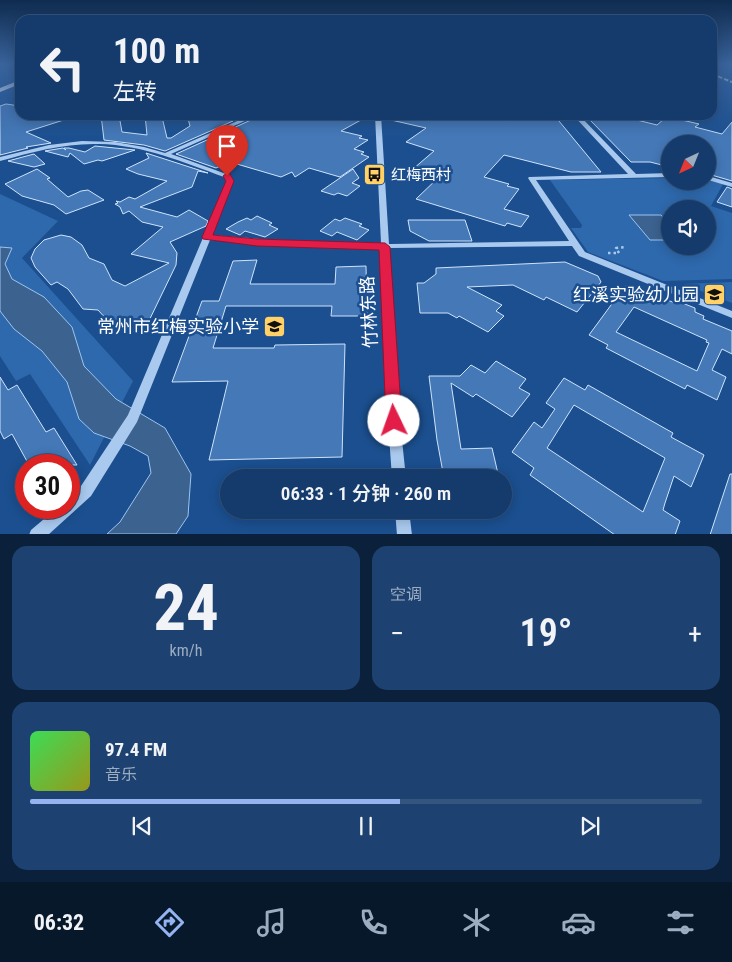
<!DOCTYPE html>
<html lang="zh">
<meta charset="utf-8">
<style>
:root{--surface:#143b6b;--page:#1d4271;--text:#f1f3f6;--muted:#9dadc1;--line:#33557e;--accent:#95b2f1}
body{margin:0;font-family:"Roboto Condensed","Noto Sans SC",sans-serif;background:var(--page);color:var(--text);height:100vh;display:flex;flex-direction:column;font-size:19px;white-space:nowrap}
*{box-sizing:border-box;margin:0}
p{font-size:16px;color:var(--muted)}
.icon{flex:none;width:28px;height:28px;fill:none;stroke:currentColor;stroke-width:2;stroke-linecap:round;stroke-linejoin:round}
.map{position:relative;height:534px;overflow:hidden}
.side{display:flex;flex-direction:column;gap:12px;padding:12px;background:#0b203b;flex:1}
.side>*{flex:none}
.banner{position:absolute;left:15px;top:15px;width:702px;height:105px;border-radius:15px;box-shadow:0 2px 12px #0003,0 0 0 1px var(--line);background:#143b6b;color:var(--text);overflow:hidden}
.needle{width:32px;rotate:223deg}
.tools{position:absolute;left:661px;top:135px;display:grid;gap:10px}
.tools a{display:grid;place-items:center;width:55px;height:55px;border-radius:50%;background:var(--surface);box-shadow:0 2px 12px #0003,0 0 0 1px var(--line);font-size:25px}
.speed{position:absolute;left:15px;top:454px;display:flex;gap:10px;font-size:25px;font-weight:700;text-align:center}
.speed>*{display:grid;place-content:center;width:65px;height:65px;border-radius:50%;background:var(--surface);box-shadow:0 2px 12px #0003,0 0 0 1px var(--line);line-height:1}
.speed .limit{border:8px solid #d22;background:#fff;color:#111}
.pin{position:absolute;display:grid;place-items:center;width:42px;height:42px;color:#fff;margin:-51px -21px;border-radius:50% 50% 50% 0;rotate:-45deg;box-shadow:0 0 5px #0007}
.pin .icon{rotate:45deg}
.me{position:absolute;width:55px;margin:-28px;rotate:357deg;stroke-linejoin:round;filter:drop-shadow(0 0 4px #0008)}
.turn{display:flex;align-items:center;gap:18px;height:105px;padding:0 15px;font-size:22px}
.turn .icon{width:65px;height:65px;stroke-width:2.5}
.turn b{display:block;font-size:35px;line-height:42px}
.big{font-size:38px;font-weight:600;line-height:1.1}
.side .widget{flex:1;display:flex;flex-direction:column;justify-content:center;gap:8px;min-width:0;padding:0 18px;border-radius:15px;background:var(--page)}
.side .dial{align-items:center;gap:0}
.dial b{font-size:65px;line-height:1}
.song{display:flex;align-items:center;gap:15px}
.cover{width:60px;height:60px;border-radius:8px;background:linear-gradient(135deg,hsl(130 70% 55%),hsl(60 70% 35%))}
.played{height:5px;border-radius:2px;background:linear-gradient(90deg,var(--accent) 55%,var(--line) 55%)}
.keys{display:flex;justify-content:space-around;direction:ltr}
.heat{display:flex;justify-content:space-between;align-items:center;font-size:28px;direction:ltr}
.side .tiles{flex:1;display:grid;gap:12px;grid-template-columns:1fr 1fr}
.widget:last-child{grid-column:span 2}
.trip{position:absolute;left:220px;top:469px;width:292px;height:50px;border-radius:25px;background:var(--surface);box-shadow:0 2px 12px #0003,0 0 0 1px var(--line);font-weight:600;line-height:50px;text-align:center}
.tab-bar{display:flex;height:80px;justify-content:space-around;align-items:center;background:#08182b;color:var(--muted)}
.tab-bar .icon{width:35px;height:35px}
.tab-bar .on{color:var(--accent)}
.tab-bar b{font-size:22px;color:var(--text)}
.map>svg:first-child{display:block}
</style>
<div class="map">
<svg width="732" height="535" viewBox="0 0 732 535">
<rect width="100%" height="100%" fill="#1b4f8f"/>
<g fill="#2e69ad" fill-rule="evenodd">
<path d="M670 178V181L708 180 723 184 711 206 732 213V279L663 281 588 252 571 228H581L582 225 550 180ZM670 209H708V246H670Z"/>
<path d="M0 194 58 221 22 258 133 381 90 465 30 374 16 381 0 356Z"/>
<path d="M732 282V303L683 284Z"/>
</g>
<g fill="#3c6290" stroke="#9cc4f0">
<path d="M629 215H661L667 222H670V240H650Z"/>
<path d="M0 247 12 248 5 264 12 279 44 297 72 327 84 366 116 399 165 428 191 474 188 516 176 534H107L120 522 151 473 148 456 130 446 94 433 79 419 67 382 42 351 14 329 0 311Z"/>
</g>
<g fill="#4478b7" stroke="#cfe3fa" fill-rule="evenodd">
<path d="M6 104 20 106V115H70V118L26 132 51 143 26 147 28 148 0 155V106Z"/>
<path d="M101 115H119L122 132 147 135 145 115H159L160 117H162L167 138H171L190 126 187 115H203L204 117 233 121 165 151 144 145 104 140Z"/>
<path d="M262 115H370L341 131 362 136 359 138 368 140 354 149 364 152 361 154 369 157 340 177 309 168 295 177 292 172 281 177 230 162 216 168 176 154Z"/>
<path d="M391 115H554L601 172H571L504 155 484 177 509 184 507 186 519 189 504 209 529 216 521 227 507 223 505 226 416 199 440 176 413 169 434 151 406 142 426 128 391 120Z"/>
<path d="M625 117 657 125 664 119 682 120 699 124 695 127 722 134 732 122V181L708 174V144H670V167L650 162H631L588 118Z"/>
<path d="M95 146 135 150 102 161 98 160 84 164 70 153 68 157 45 151 63 148 66 150 64 148H69L85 152Z"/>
<path d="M146 153 208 173 198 171 192 187 140 207 177 217 189 210 208 221 206 226 170 242 177 253 176 265 144 331 124 332 115 322H109L98 310 83 309 68 289 57 282 51 285 35 267 31 258 35 249 44 240 61 235 71 237 82 245 89 258 104 264 112 280 125 286 169 263 131 254 163 227 142 222 129 211 123 214 120 207 115 204 118 203 116 201 120 202 129 197 135 199 167 181 138 174 126 169 149 158Z"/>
<path d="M34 154 45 164 34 167 8 161Z"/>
<path d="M37 169 50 178 47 179 68 197 81 191 88 190 104 200 66 214 54 205 22 196 5 184Z"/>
<path d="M353 169 359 178 352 183 360 186 347 196 338 193 334 195 321 191Z"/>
<path d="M727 187 732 189V207L717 202Z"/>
<path d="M257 216 272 223 269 225 278 229 265 237 245 231 240 235 226 229 238 222 247 218 251 220Z"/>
<path d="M345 218 362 224 359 226 369 230 357 240 337 232 332 236 320 231 335 219 340 221Z"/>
<path d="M408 220H465L472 241H429L410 231Z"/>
<path d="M257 260 250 284H335L336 267 366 266 367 316H331L332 306H226L213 348H274L275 345 345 344 342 457 209 460 228 381 172 382 202 301H219L233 261Z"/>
<path d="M565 262 598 276 601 282 577 312 546 297 544 300 513 285 467 287 502 305 496 311 504 316 488 332 459 316 457 318 448 313H420L417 283H424L436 274V268Z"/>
<path d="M625 286 630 288 632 286 675 303 677 301 695 308V312L704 316 703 319 732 331V354L722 349 712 370 726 377 717 400 687 385 685 389 606 348 608 345 589 335ZM634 307 707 340 706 342 709 343 697 371 616 332Z"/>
<path d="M496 361 526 379 519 388 530 394 512 417 476 394 473 397 451 383 461 449 492 448 499 478H444L437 440 429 376H460L471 365 485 373Z"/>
<path d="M0 377 8 390 17 385 46 432 54 428 77 465H29L12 434 4 439 0 431Z"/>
<path d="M564 378 585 390 588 385 673 433 671 437 704 455 691 487 674 476 665 503 663 510 680 521 675 535H615L530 475 534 468 512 452 534 422 542 428 555 409 546 403ZM574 405 665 458 643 512 547 448Z"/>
<path d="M730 474H732V535H710Z"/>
</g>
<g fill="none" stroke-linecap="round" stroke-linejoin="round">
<path stroke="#a9c9ee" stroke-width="2.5" stroke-dasharray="2.5 3" stroke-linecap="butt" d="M608 253H619L616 248 625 247"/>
<g fill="#a9c9ee" fill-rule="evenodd">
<path d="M251 115H258L171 154 229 175 233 181 212 235 299 242 381 243 375 115H381L389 244H391L569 241 528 178 529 177 628 174 573 115H579L636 174 670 173V177L536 180 585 252 732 311V318L579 256 572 246 389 248 400 421 406 478H392L388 421 381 248 299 247 210 240 137 422 91 496 48 535H29L31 530 57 508H69V497L81 486 128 415 227 181 224 177C183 162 143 145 99 144 65 143 32 152 0 161V157L49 145 82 141 115 142 144 147 165 153Z"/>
<path d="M708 176 732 183V187L708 180Z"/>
<path d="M395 510H409L412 535H397Z"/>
</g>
<path fill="#f0f6ff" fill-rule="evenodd" d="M20 80V84L0 92V88Z"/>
<g stroke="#fff" stroke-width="2" stroke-dasharray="4.5 2" stroke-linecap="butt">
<path d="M730 64 732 65"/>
<path d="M712 74 732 82"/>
</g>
</g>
<linearGradient id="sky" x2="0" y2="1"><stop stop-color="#0f2b4f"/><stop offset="0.46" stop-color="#39639b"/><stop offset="1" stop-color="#39639b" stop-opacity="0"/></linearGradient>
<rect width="732" height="139" fill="url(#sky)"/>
<path fill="#e11d48" stroke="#92132f" d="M227 173 230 174 234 181 213 235 257 239 385 243 390 247 402 421 400 426 394 428 388 426 386 421 379 250 257 246 203 239 202 237 226 181 223 176Z"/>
<defs>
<symbol id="bus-square" viewBox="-11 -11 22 22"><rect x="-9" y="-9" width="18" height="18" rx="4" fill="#ffd166" stroke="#1b4f8f"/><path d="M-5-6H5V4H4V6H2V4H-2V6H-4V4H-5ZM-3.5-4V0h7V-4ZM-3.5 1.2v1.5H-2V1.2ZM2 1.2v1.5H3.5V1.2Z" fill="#111"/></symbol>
<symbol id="school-square" viewBox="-11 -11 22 22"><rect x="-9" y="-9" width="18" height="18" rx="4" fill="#ffd166" stroke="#1b4f8f"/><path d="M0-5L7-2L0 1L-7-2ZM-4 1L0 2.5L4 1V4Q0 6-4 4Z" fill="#111"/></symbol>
</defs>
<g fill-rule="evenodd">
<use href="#bus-square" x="362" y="162" width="25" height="25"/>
<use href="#school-square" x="702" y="282" width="25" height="25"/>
<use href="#school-square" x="262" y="314" width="25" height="25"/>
</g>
<g text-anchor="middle" stroke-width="5" stroke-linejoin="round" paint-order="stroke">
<g font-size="15" fill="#fff" stroke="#1b4f8f" text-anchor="start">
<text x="391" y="180">红梅西村</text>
</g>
<g font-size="18" fill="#fff" stroke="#1b4f8f" text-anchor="end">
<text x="699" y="301">红溪实验幼儿园</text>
<text x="259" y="333">常州市红梅实验小学</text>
</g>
<g font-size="18" fill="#fff" stroke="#1b4f8f">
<text transform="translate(369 312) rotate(-93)" y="6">竹林东路</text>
</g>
</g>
</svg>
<div class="tools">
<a><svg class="needle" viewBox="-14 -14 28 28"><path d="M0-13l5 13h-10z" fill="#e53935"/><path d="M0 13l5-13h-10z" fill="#9dadc1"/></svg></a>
<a><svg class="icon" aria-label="sound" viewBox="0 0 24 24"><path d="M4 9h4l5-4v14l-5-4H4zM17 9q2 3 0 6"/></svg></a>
</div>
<div class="speed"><div class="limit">30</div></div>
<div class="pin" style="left:227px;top:176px;background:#d93025"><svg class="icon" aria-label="arrive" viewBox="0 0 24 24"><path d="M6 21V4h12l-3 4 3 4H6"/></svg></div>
<svg class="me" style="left:394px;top:421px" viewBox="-20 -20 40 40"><circle r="19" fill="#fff"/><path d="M0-13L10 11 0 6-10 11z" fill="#e11d48"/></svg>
<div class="trip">06:33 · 1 分钟 · 260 m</div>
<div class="banner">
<div class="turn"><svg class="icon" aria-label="left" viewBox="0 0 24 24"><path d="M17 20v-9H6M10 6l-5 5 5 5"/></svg><div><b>100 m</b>左转</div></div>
</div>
</div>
<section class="side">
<div class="tiles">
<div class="widget dial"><b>24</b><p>km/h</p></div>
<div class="widget"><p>空调</p>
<div class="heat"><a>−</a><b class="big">19°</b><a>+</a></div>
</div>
<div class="widget">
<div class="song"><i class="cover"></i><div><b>97.4 FM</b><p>音乐</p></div></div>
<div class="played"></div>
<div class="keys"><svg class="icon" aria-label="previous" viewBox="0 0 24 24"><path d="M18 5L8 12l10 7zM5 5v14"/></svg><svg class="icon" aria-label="pause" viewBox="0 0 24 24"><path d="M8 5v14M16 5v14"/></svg><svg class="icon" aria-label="next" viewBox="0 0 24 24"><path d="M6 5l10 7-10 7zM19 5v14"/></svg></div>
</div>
</div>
</section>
<nav class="tab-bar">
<b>06:32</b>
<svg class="icon on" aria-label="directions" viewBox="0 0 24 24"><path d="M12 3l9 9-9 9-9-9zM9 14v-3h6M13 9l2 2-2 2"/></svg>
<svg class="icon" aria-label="music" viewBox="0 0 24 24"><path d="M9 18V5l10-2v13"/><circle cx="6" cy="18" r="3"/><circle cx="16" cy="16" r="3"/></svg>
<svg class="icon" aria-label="phone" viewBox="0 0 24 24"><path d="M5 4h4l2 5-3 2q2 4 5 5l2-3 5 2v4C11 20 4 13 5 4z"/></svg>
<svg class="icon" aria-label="climate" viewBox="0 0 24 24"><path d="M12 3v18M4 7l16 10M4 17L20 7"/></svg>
<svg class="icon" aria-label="car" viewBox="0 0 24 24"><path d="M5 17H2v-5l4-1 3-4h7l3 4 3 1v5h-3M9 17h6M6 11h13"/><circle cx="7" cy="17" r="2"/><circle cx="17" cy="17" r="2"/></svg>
<svg class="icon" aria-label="filters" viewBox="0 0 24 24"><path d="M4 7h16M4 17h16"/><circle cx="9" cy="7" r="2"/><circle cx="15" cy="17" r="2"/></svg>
</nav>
